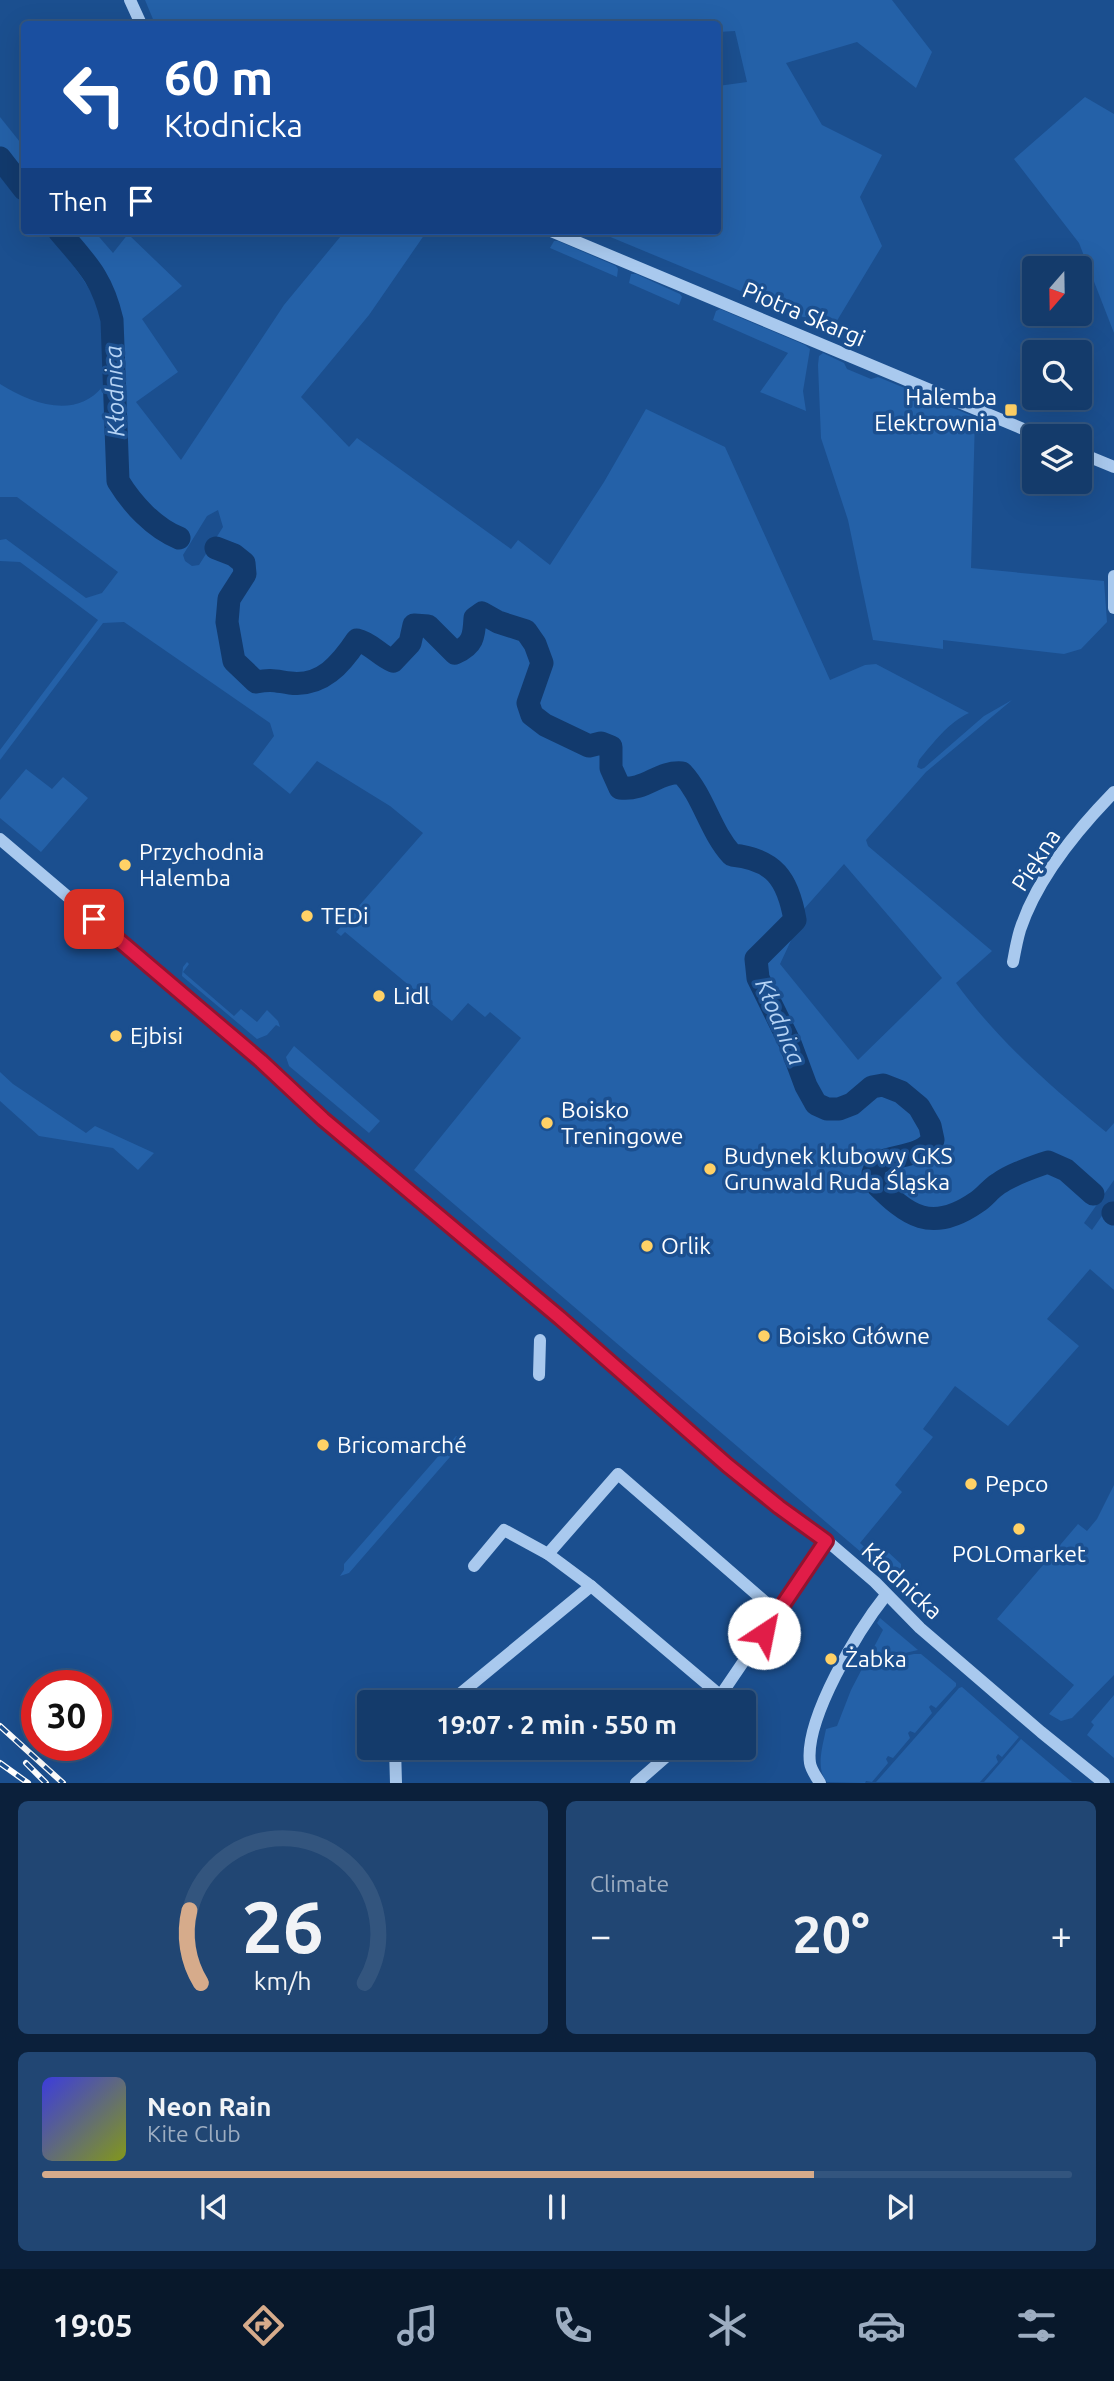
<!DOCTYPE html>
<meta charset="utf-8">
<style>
:root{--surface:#143b6b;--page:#214673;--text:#f1f3f6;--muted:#9dadc1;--line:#33557e;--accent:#d6ab8b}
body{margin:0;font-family:Ubuntu,sans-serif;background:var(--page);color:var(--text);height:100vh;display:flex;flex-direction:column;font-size:26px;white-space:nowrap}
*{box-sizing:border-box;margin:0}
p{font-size:23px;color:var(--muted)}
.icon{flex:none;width:38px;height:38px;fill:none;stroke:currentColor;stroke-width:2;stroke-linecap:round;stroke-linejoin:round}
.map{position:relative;height:1783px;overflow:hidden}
.drawer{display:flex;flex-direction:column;gap:18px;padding:18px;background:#0b203b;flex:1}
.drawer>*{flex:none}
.guide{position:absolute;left:21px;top:21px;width:700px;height:214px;border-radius:7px;box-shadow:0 7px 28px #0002,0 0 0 2px var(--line);background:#1a4fa0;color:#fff;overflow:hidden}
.needle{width:46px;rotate:200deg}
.controls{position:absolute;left:1022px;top:256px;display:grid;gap:14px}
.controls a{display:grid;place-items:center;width:70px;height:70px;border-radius:7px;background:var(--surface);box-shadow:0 7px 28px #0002,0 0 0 2px var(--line);font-size:35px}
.speed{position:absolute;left:21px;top:1670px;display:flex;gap:14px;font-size:35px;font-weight:700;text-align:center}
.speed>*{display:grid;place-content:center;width:91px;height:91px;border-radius:50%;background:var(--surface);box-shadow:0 7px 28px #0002,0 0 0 2px var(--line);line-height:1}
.speed .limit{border:10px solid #d22;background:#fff;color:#111}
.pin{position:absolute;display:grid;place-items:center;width:60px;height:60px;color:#fff;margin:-30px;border-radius:14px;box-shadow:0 4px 10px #0006}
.me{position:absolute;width:77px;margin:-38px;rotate:34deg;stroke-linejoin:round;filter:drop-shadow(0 0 5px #0008)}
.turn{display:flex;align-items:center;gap:24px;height:147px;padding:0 28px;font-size:32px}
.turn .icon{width:91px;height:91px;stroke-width:2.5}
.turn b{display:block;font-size:49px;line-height:60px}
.then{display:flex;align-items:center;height:66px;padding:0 28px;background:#0003;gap:14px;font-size:26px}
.big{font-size:52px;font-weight:700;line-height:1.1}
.drawer .widget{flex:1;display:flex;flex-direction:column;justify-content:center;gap:10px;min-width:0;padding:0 24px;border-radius:10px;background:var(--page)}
.drawer .dial{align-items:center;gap:0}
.dial svg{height:182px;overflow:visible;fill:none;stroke:var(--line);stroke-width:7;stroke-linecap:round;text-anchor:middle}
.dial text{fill:var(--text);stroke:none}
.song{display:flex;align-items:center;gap:21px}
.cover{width:84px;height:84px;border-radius:10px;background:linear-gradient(135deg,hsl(240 70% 55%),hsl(70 70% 35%))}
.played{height:7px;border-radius:4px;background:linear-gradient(90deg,var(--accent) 75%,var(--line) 75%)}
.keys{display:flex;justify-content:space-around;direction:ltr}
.heat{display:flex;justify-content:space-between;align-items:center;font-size:38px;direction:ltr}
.drawer .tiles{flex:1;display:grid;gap:18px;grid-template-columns:1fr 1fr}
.widget:last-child{grid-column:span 2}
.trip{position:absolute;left:357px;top:1690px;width:399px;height:70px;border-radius:7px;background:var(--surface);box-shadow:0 7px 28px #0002,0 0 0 2px var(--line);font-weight:700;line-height:70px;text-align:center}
.menu{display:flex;height:112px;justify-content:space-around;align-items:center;background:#08182b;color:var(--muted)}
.menu .icon{width:49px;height:49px}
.menu .active{color:var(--accent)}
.menu b{font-size:32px;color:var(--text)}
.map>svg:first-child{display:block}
</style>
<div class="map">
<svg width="1114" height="1783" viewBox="0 0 1114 1783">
<rect width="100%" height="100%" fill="#1b4f8f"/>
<g fill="#2461a8" fill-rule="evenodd">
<path d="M145 0H892L932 52 916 88 857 42 786 63 822 125 882 155 860 197 882 246 832 329 596 231H718V86L747 82 735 31 718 32V24H155Z"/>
<path d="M1085 97 1114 114V333L1079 243 1014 159Z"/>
<path d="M0 117 24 147V205L0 174Z"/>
<path d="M46 231H94L113 253 128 234 182 286 142 319 178 372 136 402 181 460 284 305 345 231H427L369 315 301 397 349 447 357 438 511 549 518 540 550 565 604 482 646 409 725 447 830 680 865 665 876 664 969 713C949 722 933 743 919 760L917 767 921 769 924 768 984 716 1012 700 926 772 866 840 868 846 992 951 956 983C998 1041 1052 1087 1106 1132L1114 1123V1180L1084 1223 1092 1230 1106 1210 1114 1217V1290L1090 1269 1047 1319 1079 1346 1008 1426 955 1386 923 1429 933 1437 895 1485 902 1492 860 1543 880 1561 888 1552 901 1564V1569L889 1576 414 1170 521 1038 490 1012 485 1017 468 1003 452 1021 345 932 341 936 336 932 423 833 390 806 317 761 290 794 253 764 274 736 270 723 124 622 103 623 0 760V750L98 620 20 562 0 561V540L6 539 86 598 102 593 118 572 17 497H0V384C32 404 76 420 103 386 114 309 90 287 46 231ZM218 510 223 527 199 565 192 566 185 561 183 555 207 516ZM844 864 942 978 858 1060 780 964 801 919 804 909Z"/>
<path d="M554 241H558L616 266 618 269 617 277 550 248Z"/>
<path d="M631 274H636L680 294 682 297 679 305 629 283Z"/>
<path d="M720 309 805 345 810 349 803 391 806 411 760 392 788 353 713 320 716 311Z"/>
<path d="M823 353 844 363 847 369 871 379 878 377 975 417 971 568 1104 581 1107 622 1081 649 1064 654 943 640V649L873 640 848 520 821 438 818 365 819 356Z"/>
<path d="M26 769 52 789 63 777 88 798 41 852 0 818V800Z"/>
<path d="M187 962 189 964 183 972 234 1016 241 1009 257 1022 267 1010 278 1021 280 1027 276 1025 267 1035 257 1039 182 976 183 967Z"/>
<path d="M294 1046 380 1121 369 1133 289 1066 286 1057Z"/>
<path d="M0 1072 13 1084 86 1133 95 1126 154 1153 138 1170 113 1148 39 1136 0 1101Z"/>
<path d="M456 1436 463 1438V1442L349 1573 340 1576 344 1570V1564Z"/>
<path d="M1114 1485V1675L1072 1718 1061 1721 1049 1714 1074 1685 997 1619 1078 1524 1087 1531 1097 1519Z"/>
<path d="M880 1618 918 1650 866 1662 883 1630 877 1623Z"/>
<path d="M914 1654H921L956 1683V1686L936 1708 931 1705 929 1707 932 1713 915 1733 910 1731 908 1733 910 1738 893 1758 888 1756 886 1759 888 1763 872 1782 866 1781 865 1783 827 1782C815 1769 823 1745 826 1729L837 1726 851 1690 864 1665Z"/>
<path d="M962 1687 1019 1737 1002 1757 998 1754 996 1757 998 1762 980 1782H876L959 1688Z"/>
<path d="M1114 1695V1758L1087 1735 1094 1725 1091 1722Z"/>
<path d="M1021 1739 1072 1782H984Z"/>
</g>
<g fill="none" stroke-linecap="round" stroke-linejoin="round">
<g stroke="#123a6d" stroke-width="23">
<path d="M0 158 24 189"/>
<path d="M59 231C86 263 102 277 112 320L118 481C132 504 154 528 179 538"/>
<path d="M216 548 234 555 244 563 245 574 229 599 227 622 234 661 256 682C272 679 275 681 290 683 322 687 341 664 357 640 371 643 380 656 393 661L410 643 414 625 428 626 455 653C473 645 474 637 475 618L482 613 498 622 526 631 535 644 542 663 528 703 532 715 545 725 589 746 601 743 611 747V768L620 788C646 791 658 771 682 773 704 797 710 831 732 855 774 859 788 879 795 920L756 959 758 978 790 1043 806 1086 816 1104 827 1109H839L852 1104 872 1087 883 1085 901 1092 919 1107 930 1126 933 1140C918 1158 897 1154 877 1163L873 1173 874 1182C908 1216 931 1234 977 1202 985 1197 990 1189 998 1184 1012 1174 1031 1168 1048 1162L1066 1170 1093 1194"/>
<path d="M1113 1213 1114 1214"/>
</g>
<g stroke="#a9c9ee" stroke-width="12">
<path d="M130 0 141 24"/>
<path d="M551 231 1040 436"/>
<path d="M1080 453 1114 467"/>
<path d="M1114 576V608"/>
<path d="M0 839 261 1061 323 1119 560 1318 727 1465 779 1507 826 1540 875 1582 920 1628 1041 1732 1104 1783"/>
<path d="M1013 962C1015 951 1017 940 1020 930 1037 878 1076 831 1114 792"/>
<path d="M539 1375 540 1340"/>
<path d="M548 1554 618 1474 778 1613"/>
<path d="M474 1566 504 1530 548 1554 591 1586 721 1696"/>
<path d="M716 1702 826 1540"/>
<path d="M449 1703 591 1586"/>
<path d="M395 1748 396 1783"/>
<path d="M636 1783 676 1748"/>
<path d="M820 1783C816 1776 811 1770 810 1763 804 1719 859 1629 886 1595"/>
</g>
<defs>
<g id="rail">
<path d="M0 1726 63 1783"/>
<path d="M0 1763 28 1783"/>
<path d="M26 1763 46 1783"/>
</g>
</defs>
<use href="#rail" stroke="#fff" stroke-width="6"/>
<use href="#rail" stroke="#1b4f8f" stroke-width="3.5" stroke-dasharray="10" stroke-linecap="butt"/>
</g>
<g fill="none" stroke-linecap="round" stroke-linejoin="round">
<defs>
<path id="route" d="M94 919 261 1061 323 1119 560 1318 727 1465 779 1507 826 1541 764 1633"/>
</defs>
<use href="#route" stroke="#92132f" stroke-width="18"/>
<use href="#route" stroke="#e11d48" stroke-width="12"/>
</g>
<g fill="#ffd166" stroke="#1b4f8f" stroke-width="2.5">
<rect x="1004" y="403" width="14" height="14" rx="3.5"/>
<circle cx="125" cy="865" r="7"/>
<circle cx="307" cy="916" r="7"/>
<circle cx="379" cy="996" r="7"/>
<circle cx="116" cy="1036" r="7"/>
<circle cx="547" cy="1123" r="7"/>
<circle cx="710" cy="1169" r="7"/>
<circle cx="647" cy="1246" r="7"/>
<circle cx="764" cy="1336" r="7"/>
<circle cx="323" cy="1445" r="7"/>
<circle cx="971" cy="1484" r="7"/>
<circle cx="1019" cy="1529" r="7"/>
<circle cx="831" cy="1659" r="7"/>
</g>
<g text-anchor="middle" stroke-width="7" stroke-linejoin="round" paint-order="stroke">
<g font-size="23" fill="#fff" stroke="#1b4f8f">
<text transform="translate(804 314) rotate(23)" y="8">Piotra Skargi</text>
<text transform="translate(1036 860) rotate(-57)" y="8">Piękna</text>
<text transform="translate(902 1581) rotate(43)" y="8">Kłodnicka</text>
</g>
<g font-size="23" fill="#fff" stroke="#1b4f8f" text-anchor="start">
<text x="997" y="405" text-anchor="end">Halemba<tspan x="997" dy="26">Elektrownia</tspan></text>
<text x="139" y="860">Przychodnia<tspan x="139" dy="26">Halemba</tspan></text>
<text x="321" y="924">TEDi</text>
<text x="393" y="1004">Lidl</text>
<text x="130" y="1044">Ejbisi</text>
<text x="561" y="1118">Boisko<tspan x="561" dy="26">Treningowe</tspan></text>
<text x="724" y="1164">Budynek klubowy GKS<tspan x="724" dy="26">Grunwald Ruda Śląska</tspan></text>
<text x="661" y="1254">Orlik</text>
<text x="778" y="1344">Boisko Główne</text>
<text x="337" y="1453">Bricomarché</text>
<text x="985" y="1492">Pepco</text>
<text x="1019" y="1562" text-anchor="middle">POLOmarket</text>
<text x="845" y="1667">Żabka</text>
</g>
<g font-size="24" font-style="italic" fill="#b5d3f5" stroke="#1b4f8f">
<text transform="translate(115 391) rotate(-92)" y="8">Kłodnica</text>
<text transform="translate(780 1022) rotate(67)" y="8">Kłodnica</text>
</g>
</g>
</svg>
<div class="controls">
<a><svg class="needle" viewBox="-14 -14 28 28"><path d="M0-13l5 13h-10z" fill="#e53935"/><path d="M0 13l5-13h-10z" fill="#9dadc1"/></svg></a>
<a><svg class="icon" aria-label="search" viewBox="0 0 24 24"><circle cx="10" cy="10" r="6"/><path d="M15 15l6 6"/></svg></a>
<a><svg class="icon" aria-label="layers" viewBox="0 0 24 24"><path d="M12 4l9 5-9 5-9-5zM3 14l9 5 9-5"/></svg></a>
</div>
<div class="speed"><div class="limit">30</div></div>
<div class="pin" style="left:94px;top:919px;background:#d93025"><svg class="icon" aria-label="arrive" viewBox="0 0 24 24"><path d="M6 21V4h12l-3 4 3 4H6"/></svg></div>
<svg class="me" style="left:764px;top:1633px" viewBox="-20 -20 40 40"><circle r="19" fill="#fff"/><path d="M0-13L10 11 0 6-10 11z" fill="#e11d48"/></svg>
<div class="trip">19:07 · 2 min · 550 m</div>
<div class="guide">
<div class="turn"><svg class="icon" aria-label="left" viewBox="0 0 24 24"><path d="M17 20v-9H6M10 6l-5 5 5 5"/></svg><div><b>60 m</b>Kłodnicka</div></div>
<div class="then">Then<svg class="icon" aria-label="arrive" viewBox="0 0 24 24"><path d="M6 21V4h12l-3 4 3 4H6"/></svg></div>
</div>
</div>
<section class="drawer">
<div class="tiles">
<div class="widget dial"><svg viewBox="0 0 100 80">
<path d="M14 69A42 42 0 1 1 86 69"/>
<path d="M14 69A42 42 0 0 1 9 37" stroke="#d6ab8b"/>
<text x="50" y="56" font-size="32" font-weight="700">26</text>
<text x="50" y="72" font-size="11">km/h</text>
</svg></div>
<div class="widget"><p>Climate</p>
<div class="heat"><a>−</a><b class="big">20°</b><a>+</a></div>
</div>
<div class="widget">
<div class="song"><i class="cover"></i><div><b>Neon Rain</b><p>Kite Club</p></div></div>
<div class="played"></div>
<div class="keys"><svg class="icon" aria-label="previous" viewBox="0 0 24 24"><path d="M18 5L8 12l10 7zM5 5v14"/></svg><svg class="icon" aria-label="pause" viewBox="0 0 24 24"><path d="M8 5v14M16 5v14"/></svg><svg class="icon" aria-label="next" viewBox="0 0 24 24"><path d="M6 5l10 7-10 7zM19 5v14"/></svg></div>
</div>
</div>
</section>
<nav class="menu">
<b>19:05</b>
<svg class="icon active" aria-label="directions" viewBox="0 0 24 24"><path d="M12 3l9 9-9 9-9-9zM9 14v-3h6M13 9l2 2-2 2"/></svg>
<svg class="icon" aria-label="music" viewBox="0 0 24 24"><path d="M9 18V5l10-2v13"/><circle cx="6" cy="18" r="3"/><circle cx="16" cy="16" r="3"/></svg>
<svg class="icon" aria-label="phone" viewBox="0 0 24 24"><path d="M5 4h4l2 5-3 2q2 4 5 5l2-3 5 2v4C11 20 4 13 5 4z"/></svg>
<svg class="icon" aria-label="climate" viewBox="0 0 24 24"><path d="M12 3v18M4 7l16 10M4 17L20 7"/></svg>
<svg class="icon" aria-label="car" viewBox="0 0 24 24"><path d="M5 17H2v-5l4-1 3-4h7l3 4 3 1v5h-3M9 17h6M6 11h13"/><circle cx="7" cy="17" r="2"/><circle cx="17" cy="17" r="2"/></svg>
<svg class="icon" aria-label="filters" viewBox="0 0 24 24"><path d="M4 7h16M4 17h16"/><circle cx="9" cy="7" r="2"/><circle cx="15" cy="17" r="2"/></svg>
</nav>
